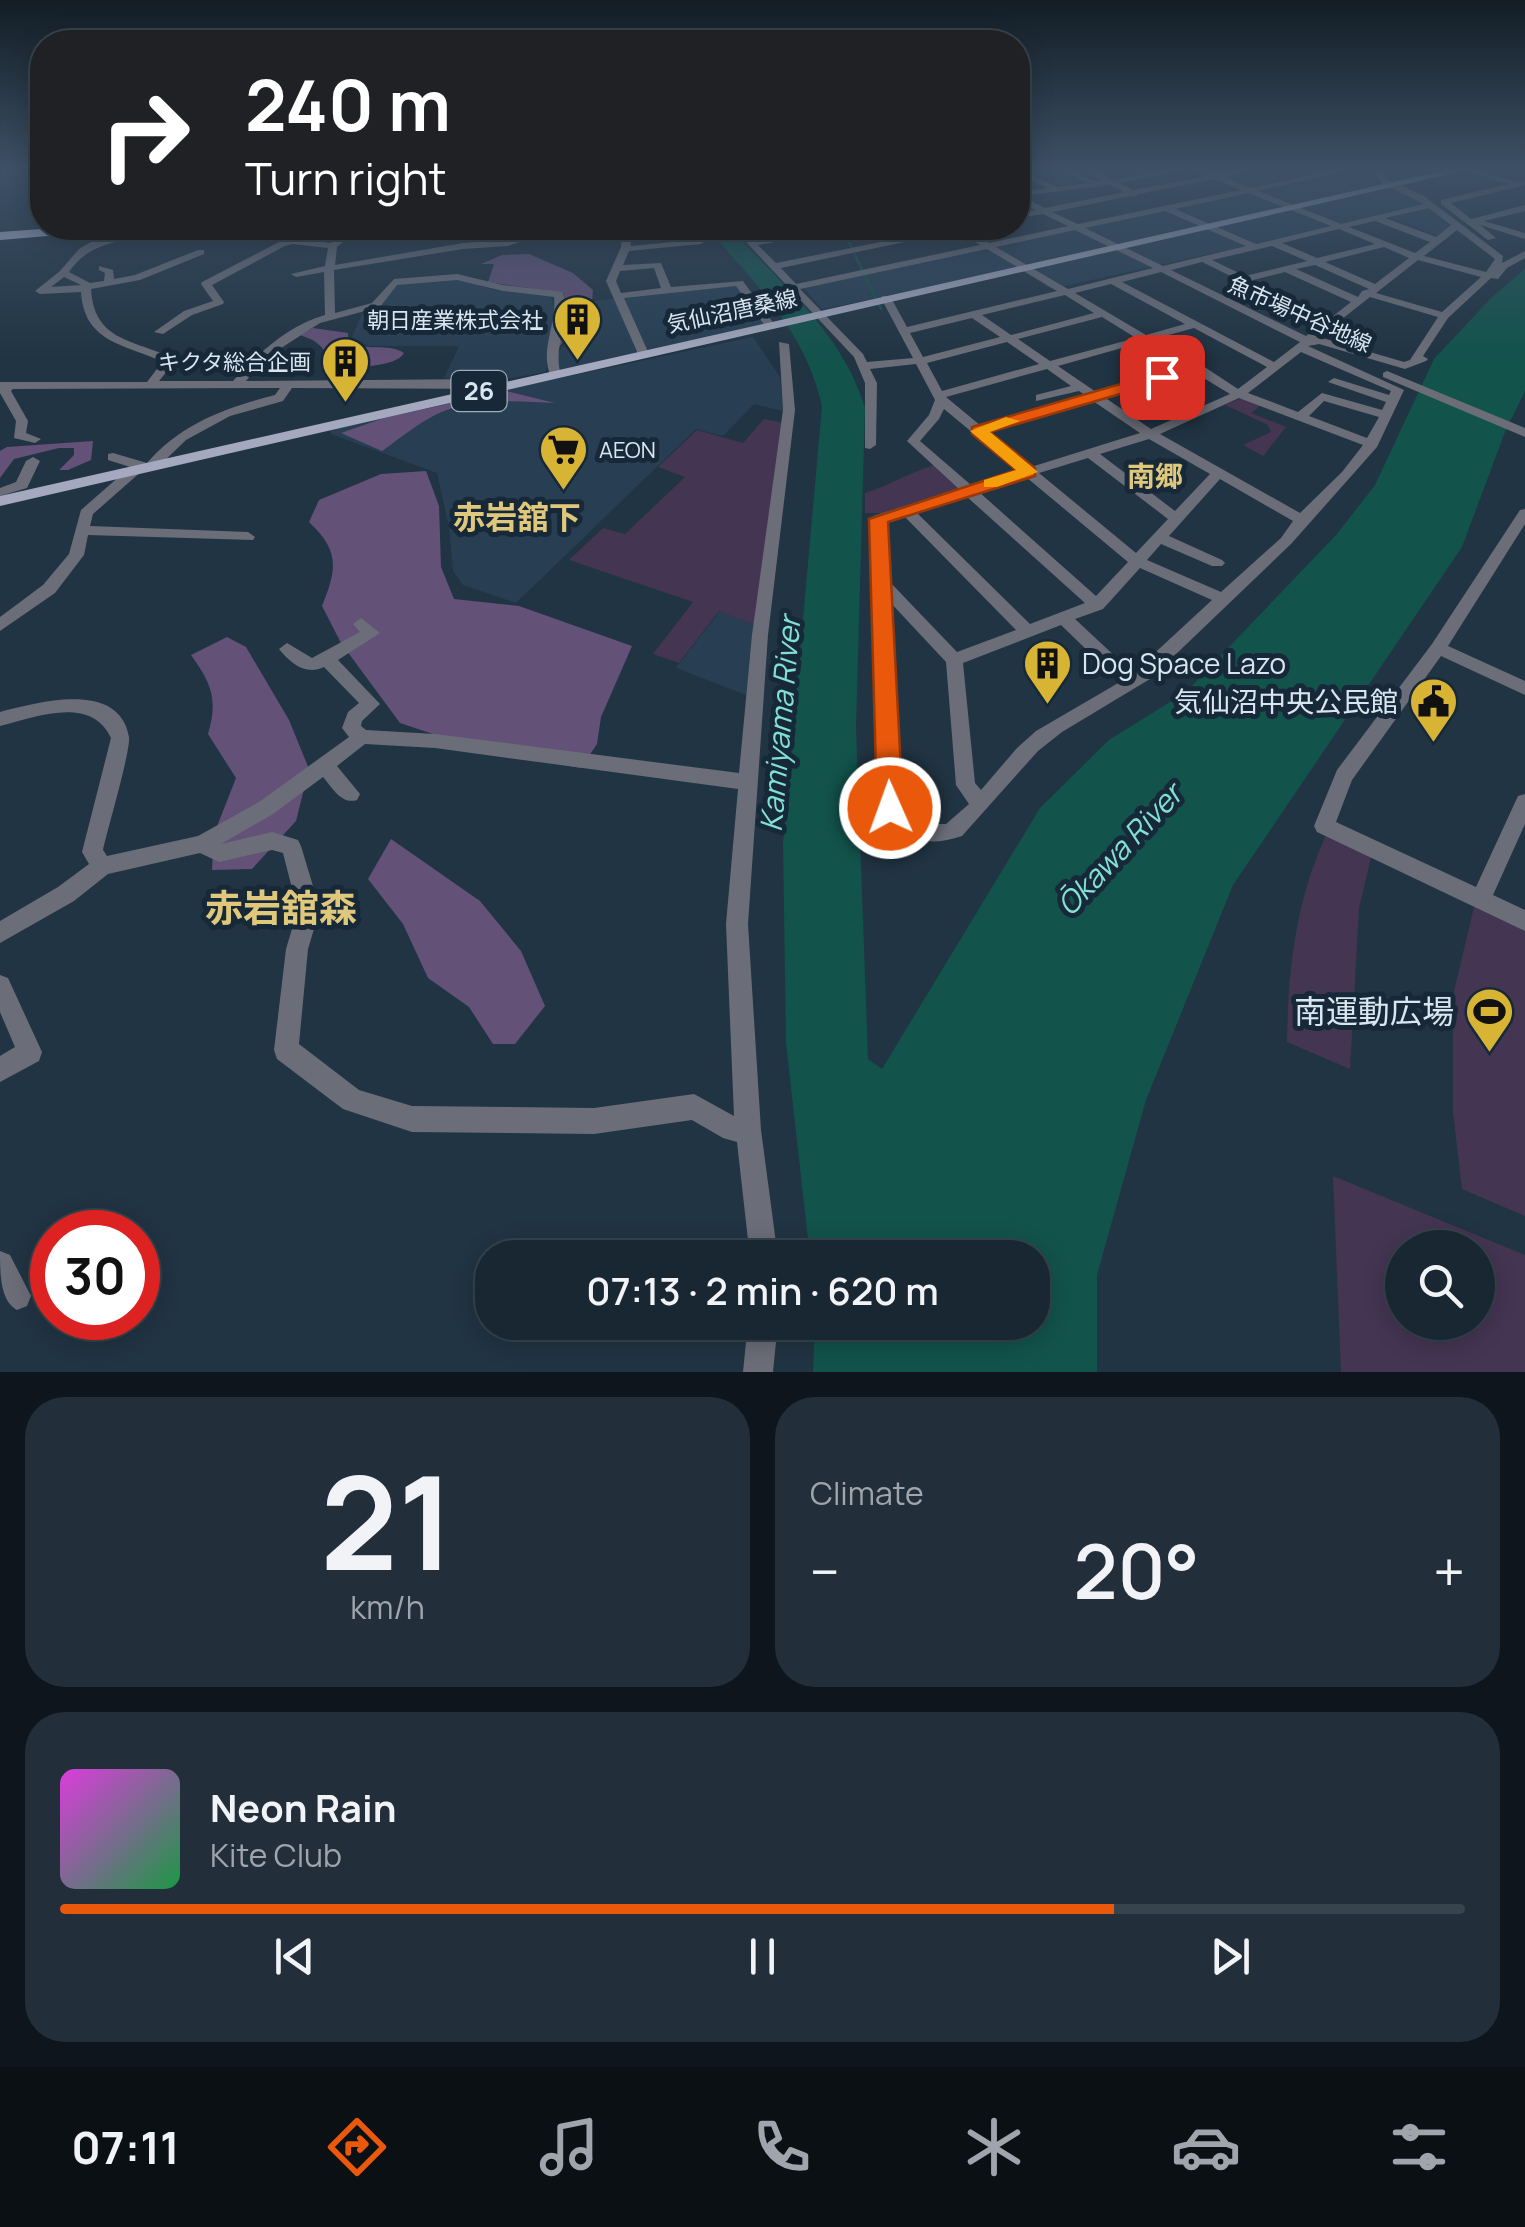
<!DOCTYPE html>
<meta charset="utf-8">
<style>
:root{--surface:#192732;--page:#222f3a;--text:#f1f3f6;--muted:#9fa5ac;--line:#37444d;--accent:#ea580c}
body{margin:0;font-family:Manrope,"Noto Sans JP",sans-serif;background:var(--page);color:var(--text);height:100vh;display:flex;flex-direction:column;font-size:38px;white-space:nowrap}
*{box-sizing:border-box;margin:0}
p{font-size:32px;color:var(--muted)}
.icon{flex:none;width:55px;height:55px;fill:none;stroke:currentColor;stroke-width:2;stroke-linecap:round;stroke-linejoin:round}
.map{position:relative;height:1372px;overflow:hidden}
.details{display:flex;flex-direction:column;gap:25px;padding:25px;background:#0e151c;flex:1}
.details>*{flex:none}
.banner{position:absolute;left:30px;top:30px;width:1000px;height:210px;border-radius:40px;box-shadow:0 5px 25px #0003,0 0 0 2px var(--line);background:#202124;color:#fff;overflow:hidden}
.fabs{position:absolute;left:1385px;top:1230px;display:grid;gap:20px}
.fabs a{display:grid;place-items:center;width:110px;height:110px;border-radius:50%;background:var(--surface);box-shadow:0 5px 25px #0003,0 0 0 2px var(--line);font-size:50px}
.speed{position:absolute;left:30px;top:1210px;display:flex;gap:20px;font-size:50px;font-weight:700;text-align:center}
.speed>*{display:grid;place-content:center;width:130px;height:130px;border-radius:50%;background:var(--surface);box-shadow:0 5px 25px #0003,0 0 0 2px var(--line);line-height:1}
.speed .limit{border:15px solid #d22;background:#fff;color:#111}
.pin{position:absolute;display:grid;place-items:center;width:85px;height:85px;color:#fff;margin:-42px;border-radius:20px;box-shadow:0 5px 15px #0006}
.me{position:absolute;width:110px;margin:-55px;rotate:358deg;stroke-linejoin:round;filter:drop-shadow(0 0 8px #0008)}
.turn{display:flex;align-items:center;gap:35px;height:210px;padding:0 50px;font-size:45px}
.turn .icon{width:130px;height:130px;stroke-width:2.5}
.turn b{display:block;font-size:70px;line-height:85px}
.big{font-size:75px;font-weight:600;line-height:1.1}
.details .tile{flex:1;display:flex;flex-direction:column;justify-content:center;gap:15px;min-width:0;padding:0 35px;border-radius:40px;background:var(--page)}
.details .dial{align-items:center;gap:0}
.dial b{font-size:130px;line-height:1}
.song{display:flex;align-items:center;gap:30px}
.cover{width:120px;height:120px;border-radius:15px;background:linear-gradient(135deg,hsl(300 70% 55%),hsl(140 70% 35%))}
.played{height:10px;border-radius:5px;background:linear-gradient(90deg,var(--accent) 75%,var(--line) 75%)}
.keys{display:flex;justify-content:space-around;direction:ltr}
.heat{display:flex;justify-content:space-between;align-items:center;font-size:55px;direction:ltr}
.details .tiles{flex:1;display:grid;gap:25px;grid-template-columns:1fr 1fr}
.tile:last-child{grid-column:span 2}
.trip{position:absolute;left:475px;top:1240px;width:575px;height:100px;border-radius:40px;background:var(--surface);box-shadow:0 5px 25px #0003,0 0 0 2px var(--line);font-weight:600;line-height:100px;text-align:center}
.menu{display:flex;height:160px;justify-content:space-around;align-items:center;background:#0a1014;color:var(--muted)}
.menu .icon{width:70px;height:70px}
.menu .current{color:var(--accent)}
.menu b{font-size:45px;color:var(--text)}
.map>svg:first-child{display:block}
</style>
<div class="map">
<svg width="1525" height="1372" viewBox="0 0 1525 1372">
<rect width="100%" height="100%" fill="#213443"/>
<g fill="#283f53">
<path d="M1355 170 1416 197 1451 225 1436 235 1384 215 1051 289 1021 270 822 309 802 286Z"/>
<path d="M425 279 465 280 494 290 551 297 555 310 546 372 512 378H444L459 346H368L352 337 364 309 376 304 393 285Z"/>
<path d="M737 285 769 324 558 372 556 356 594 301Z"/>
<path d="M753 337 780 377 783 411 754 404 723 436 696 429 516 603 463 585 453 571 449 527 437 473 331 434 330 427Z"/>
<path d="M720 611 755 625 746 695 676 668Z"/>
</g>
<g fill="#443553" fill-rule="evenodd">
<path d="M1242 398 1261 405 1251 413 1286 427 1263 456 1243 445 1271 432 1268 425 1225 405Z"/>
<path d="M764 419 784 423 755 625 719 611 679 663 653 654 693 602 569 560 603 528 625 534 685 477 658 467 697 430 743 443Z"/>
<path d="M937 464 960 488 886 513H865V493C890 485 911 472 937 464Z"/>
<path d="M1327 833 1372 853 1359 908 1350 1069 1287 1042C1288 968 1296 900 1327 833Z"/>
<path d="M1475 903 1525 929V1216L1462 1189 1453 1112V995Z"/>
<path d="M1333 1176 1525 1255V1372H1341ZM1402 1248H1478V1322H1402Z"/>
</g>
<g fill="#635177">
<path d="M529 254 573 273 593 290 592 301 557 350 566 320 564 293 488 282 494 264H481L502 255Z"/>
<path d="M313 328 348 333V343C366 351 389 343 404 353 396 368 343 371 331 358 318 344 320 342 300 335Z"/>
<path d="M506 391 555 403C517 401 470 397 435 415 417 424 399 439 382 451L341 433 384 418Z"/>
<path d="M93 441 91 460 68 470H59L74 455V448H59L14 459 0 478V451L7 447Z"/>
<path d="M426 471 439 506 441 567 454 599 519 606 632 646 601 717 597 744 581 768 490 753 400 723 341 643 322 606C337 569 340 551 309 522L319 500 381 474Z"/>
<path d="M227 637 246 647 289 720 309 769 296 821 252 869 212 870 214 834 236 778 208 734C218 700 212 684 191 655Z"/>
<path d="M391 839 480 901 521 951 545 1006 515 1044H493L469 1007 428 978 403 924 368 879Z"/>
</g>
<path fill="#12534c" d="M707 228H729C781 284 843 333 865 408L856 727 868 1059 882 1069 1040 808 1109 740 1186 692 1337 534 1375 485 1434 359 1492 297 1525 269V391L1505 432 1462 547 1233 885 1146 1100 1097 1275V1372H813L815 1323 1032 1322V1258L810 1257 786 1043 783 844 822 406C805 330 756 285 707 228Z"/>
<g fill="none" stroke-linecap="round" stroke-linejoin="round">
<path stroke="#12534c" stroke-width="2.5" d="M842 228 881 309"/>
<g fill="#6b6e78" fill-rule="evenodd">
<path d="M1056 167C1074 167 1088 183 1103 181L1078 167H1089L1112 180 1175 167H1200L1216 174 1248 167H1266L1224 177 1250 188 1346 167H1363L1258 191 1341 224 1424 204 1381 183 1371 167H1379L1387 179 1424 196 1503 256 1502 263 1525 251V258L1507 268 1498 279 1491 278 1448 318 1423 356 1428 359 1426 361 1405 369 1319 344 1308 346 1404 390 1377 447 1291 544 1150 679 1062 732 1038 751 962 836C928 848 898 841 880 808L871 519 873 516 959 489 907 441 929 415 935 400 916 364 870 369 877 383 876 445 870 449 865 448V383L854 357 733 228H742L754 240 842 228H862L758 245 776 263 950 228H965L989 243 1068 226 1043 214 1018 218V214L1035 210 1018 201V192L1047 188 1018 173V168L1057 187 1087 183ZM1190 169 1207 176 1133 190 1119 183ZM1215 179 1241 190 1078 224 1052 212 1130 196 1135 197 1139 194ZM1110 185 1124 192 1045 208 1021 196ZM1249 193 1331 226 1256 244 1175 209ZM1429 208 1451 225 1436 237 1385 218ZM1165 211 1246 246 1163 266 1085 228ZM1375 221 1430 242 1415 253 1349 227ZM1339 229 1375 244 1317 258 1282 243ZM1075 230 1153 268 1068 289 996 247ZM1457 230 1495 259 1486 272 1424 256ZM957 231 980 245 796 284 781 268ZM1272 246 1307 261 1245 276 1212 260ZM1384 247 1409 258 1375 284 1325 262ZM987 249 1057 291 907 327 890 296H882L881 298 913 358 867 362 863 354 800 289ZM1418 260 1481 277 1442 312 1376 293ZM1202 262 1325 322 1306 336 1171 270ZM1315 265 1369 289 1362 291 1358 297 1296 269ZM1161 272 1300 342 1274 362 1122 282ZM1285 272 1351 302 1332 317 1253 280ZM1111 284 1185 324 1146 335 1075 293ZM1065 295 1094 313 1011 335 982 315ZM1370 297 1438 317 1410 360 1404 362 1319 337ZM1102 317 1136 338 1050 361 1018 339ZM972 318 1000 337 923 357 910 333ZM1194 328 1267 367 1238 389 1200 364 1154 339ZM1007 342 1039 364 942 391 927 363ZM1143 342 1184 366 1096 392 1058 366ZM1301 352 1391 391 1389 395 1334 378 1328 382 1386 402 1382 410 1322 393 1298 412 1248 393ZM1047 369 1071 386 1036 395V401L1079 391 1085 395 981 426 946 397ZM1192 371 1230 394 1151 429 1104 397ZM1239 398 1363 445 1342 472 1300 513 1160 434ZM1093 401 1140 433 1031 467 988 432ZM1324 401 1379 417 1367 438 1309 416ZM944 409 1019 471 971 485 920 441 939 419ZM1149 439 1210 474 1175 511 1100 454ZM1088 458 1168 519 1136 553 1039 473ZM1026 477 1128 562 1096 596 979 492ZM1220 479 1293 521 1281 538 1221 592 1147 560 1161 544 1212 566H1222L1225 563 1222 560 1169 536ZM966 496 1085 603 1030 624 916 512ZM904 516 1016 630 957 652 888 580 885 521ZM1140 568 1212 600 1133 673 1075 619 1103 609ZM889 601 946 662 956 785 969 804 946 824H921L900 806ZM1061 625 1120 682 1036 731 1017 748 981 790 975 783 963 663Z"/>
<path d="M1465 167 1518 182 1525 181V185L1451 203 1471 219 1525 205V211L1484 221 1525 233V239L1480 225 1496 238 1488 240 1441 204V200L1508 184 1465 171Z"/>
<path d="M153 228H168C133 244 94 235 69 272L90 283 104 281 105 273 99 270V266L113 270 114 279 135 275 198 250H204V254L140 280 91 289C94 339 129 339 168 356L172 365 159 381H233C257 354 289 325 325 315L324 272 296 277 291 274 325 266 328 248 293 244 285 246 212 285 224 302 223 304 192 315 163 334 154 332 184 311 213 301 201 284 202 282 279 242 293 238 331 243 351 228H360L337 247 335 265 463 243 507 240 530 233 533 228H541L540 230 595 228 600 231 595 234 537 236 508 246 463 249 334 270 335 313 372 303 394 279 457 274 503 285 563 292C571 320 552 347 561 375L551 377C539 350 557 325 554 297L503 291 457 280 397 285 380 307 320 323 264 359 246 381 484 379 508 383V389L292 388 283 401 230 416 186 440 158 467 143 470 93 514 90 526 248 532 255 537 253 540 88 535 84 555 55 593 0 631V617L43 585 69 554 81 510 130 467 108 460V454L113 453 147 463C182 423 225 408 275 395L280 388 13 389 11 391 28 421 26 433 41 439 35 443 14 438 16 421 0 393V382H147L160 365 159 360C122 344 84 341 81 292L40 294 35 291 60 271 79 249 91 242ZM64 277 81 285 51 287Z"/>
<path d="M622 228H630L631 246 704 239 706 241 701 244 629 251 623 265 661 263 671 287 743 281 774 324 765 326 736 286 624 298 649 354 639 356 606 281 621 247ZM654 268 661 288 621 293 616 281 620 271Z"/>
<path d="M779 342 789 344 795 410 768 635 748 924 761 1130 778 1258H750L737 1142 723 1138 692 1120 594 1134 412 1132 343 1109 277 1059 274 1050 286 949 295 919 294 896 283 853 272 850 219 862 200 853 108 874 74 901 0 943V921L58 887 89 864 82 852 111 738C91 695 36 717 0 726V712C36 703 119 679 129 737 131 750 107 831 103 850L107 856 198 836 259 802 349 737 342 728 348 712 359 703 324 667C306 676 290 663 279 649L287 643 312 658 360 632 353 624 361 618 380 633 338 660 380 704 362 721 361 726 366 730 435 734 739 773 752 635 783 410ZM365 744 435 748 738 789 726 924 734 1116 694 1094 594 1108 412 1106 359 1090 299 1044 308 949 317 919 316 896 301 846 298 840 272 832 221 844 273 814 323 777C332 787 341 805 357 800L360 794 337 766Z"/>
<path d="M1387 371 1525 428V437L1383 377V373Z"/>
<path d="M33 457 40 461 27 488 0 496V488L16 482 26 461Z"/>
<path d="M1525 509V524L1448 646 1525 681V695L1441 656 1352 780 1336 822 1476 887 1518 796 1525 794V824L1493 895 1525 910V931L1317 832 1314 826 1337 770 1432 644 1520 510Z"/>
<path d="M0 975 8 978 42 1052 39 1061 0 1082V1056L15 1047 0 1012Z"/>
<path d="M0 1251 10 1255 31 1296 27 1306 17 1310C0 1301 0 1273 0 1251Z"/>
<path d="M748 1322H778L773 1372H743Z"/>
</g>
<path fill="#a4a9bf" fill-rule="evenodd" d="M1460 167H1480L0 506V496Z"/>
<path fill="#bbc1db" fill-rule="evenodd" d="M55 228H101L95 232 0 240V232Z"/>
</g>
<linearGradient id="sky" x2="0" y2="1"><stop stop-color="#121d25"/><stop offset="0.47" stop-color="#3d5066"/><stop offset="1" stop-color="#3d5066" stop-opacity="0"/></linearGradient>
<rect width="1525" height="359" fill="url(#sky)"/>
<path fill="#ea580c" stroke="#983908" stroke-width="2.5" d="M1162 372 1168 374V380L990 432 1035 468V476L888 522 903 808 899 815 890 819 881 815 877 808 869 519 1016 470 972 434V427Z"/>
<path fill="#f59e0b" d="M1006 417 1020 421 990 432 1038 472 997 487H984V480L1016 470 970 431Z"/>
<defs>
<symbol id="building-pin" viewBox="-11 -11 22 30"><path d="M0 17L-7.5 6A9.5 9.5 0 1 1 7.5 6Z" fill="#d7b434" stroke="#172939"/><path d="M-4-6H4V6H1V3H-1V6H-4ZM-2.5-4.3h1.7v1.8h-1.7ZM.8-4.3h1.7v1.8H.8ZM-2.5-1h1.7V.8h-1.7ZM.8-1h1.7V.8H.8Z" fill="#111"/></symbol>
<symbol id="supermarket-pin" viewBox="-11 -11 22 30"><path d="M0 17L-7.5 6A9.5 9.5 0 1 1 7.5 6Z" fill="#d7b434" stroke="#172939"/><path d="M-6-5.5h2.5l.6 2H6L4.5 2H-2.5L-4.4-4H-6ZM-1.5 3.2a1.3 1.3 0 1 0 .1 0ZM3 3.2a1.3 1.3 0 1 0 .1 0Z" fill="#111"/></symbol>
<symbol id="civic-pin" viewBox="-11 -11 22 30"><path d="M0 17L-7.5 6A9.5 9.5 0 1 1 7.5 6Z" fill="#d7b434" stroke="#172939"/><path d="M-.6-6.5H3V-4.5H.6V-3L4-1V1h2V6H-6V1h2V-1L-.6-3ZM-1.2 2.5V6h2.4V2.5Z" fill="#111"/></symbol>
<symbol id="stadium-pin" viewBox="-11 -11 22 30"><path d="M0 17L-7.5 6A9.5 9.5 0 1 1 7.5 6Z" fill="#d7b434" stroke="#172939"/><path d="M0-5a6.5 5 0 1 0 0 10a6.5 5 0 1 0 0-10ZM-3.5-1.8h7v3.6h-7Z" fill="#111"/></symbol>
</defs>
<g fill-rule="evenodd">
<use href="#building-pin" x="550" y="292" width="55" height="75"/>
<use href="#building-pin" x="318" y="334" width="55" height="75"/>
<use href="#supermarket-pin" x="536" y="422" width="55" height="75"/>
<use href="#building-pin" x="1020" y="636" width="55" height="75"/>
<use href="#civic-pin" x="1406" y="674" width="55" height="75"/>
<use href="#stadium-pin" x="1462" y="984" width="55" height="75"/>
</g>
<g text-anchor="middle" stroke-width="10" stroke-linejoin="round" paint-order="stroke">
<g font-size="22" fill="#d9e5ef" stroke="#172939">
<text transform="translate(732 311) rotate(-12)" y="8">気仙沼唐桑線</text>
<text transform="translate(1300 314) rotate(24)" y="8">魚市場中谷地線</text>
</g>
<g font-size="22" fill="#d9e5ef" stroke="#172939" text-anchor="end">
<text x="543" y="328">朝日産業株式会社</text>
<text x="311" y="370">キクタ総合企画</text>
<text x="599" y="458" text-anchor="start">AEON</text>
</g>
<rect fill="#172939" stroke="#9fadb8" stroke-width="2.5" x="451.5" y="371" width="55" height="40" rx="8"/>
<g font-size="25" font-weight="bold" fill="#d9e5ef">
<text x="479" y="400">26</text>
</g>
<g font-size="28" font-weight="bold" fill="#dfc87b" stroke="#172939">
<text x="1155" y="486">南郷</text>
</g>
<g font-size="28" fill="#d9e5ef" stroke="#172939" text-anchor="start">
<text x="1082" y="674">Dog Space Lazo</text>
<text x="1398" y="712" text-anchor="end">気仙沼中央公民館</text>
</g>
<g font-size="30" font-style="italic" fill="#81e1d4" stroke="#172939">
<text transform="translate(781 724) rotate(-85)" y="10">Kamiyama River</text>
<text transform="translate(1120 850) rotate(-47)" y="10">Ōkawa River</text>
</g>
<g font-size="32" font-weight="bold" fill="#dfc87b" stroke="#172939">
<text x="517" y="529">赤岩舘下</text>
</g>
<g font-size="32" fill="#d9e5ef" stroke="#172939" text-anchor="end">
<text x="1454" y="1023">南運動広場</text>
</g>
<g font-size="38" font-weight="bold" fill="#dfc87b" stroke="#172939">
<text x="281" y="922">赤岩舘森</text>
</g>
</g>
</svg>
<div class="fabs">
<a><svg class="icon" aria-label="search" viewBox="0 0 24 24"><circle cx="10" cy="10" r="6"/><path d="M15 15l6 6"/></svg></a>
</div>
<div class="speed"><div class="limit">30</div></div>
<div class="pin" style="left:1162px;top:377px;background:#d93025"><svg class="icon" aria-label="arrive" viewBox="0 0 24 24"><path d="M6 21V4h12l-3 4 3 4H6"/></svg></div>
<svg class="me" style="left:890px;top:808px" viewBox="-20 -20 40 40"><circle r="17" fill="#ea580c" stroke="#fff" stroke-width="3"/><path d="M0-11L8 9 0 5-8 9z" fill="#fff"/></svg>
<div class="trip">07:13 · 2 min · 620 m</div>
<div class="banner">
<div class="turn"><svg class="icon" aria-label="right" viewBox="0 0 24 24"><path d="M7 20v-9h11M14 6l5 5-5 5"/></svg><div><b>240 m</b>Turn right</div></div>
</div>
</div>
<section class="details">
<div class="tiles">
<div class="tile dial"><b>21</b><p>km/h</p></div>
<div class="tile"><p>Climate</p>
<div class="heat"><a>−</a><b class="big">20°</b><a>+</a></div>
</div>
<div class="tile">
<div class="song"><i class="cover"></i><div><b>Neon Rain</b><p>Kite Club</p></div></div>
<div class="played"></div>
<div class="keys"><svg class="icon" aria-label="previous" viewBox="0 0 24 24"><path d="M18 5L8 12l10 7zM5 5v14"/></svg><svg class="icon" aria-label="pause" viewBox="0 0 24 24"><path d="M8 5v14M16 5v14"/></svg><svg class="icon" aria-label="next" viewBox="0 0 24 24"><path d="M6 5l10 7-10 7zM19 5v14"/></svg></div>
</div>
</div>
</section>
<nav class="menu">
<b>07:11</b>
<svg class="icon current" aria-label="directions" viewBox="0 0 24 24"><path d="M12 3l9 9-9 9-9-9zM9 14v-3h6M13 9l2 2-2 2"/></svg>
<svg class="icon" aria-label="music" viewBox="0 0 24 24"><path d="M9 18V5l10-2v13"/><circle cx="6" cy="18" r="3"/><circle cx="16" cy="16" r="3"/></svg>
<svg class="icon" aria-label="phone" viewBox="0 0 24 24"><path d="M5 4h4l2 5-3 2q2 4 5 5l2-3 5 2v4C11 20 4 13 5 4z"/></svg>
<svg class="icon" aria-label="climate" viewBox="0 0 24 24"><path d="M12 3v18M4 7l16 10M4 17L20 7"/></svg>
<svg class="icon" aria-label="car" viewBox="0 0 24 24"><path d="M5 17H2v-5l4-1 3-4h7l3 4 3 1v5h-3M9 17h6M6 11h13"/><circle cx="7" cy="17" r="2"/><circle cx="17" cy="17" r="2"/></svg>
<svg class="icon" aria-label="filters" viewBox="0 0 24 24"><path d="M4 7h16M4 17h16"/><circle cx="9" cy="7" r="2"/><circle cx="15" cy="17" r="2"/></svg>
</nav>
